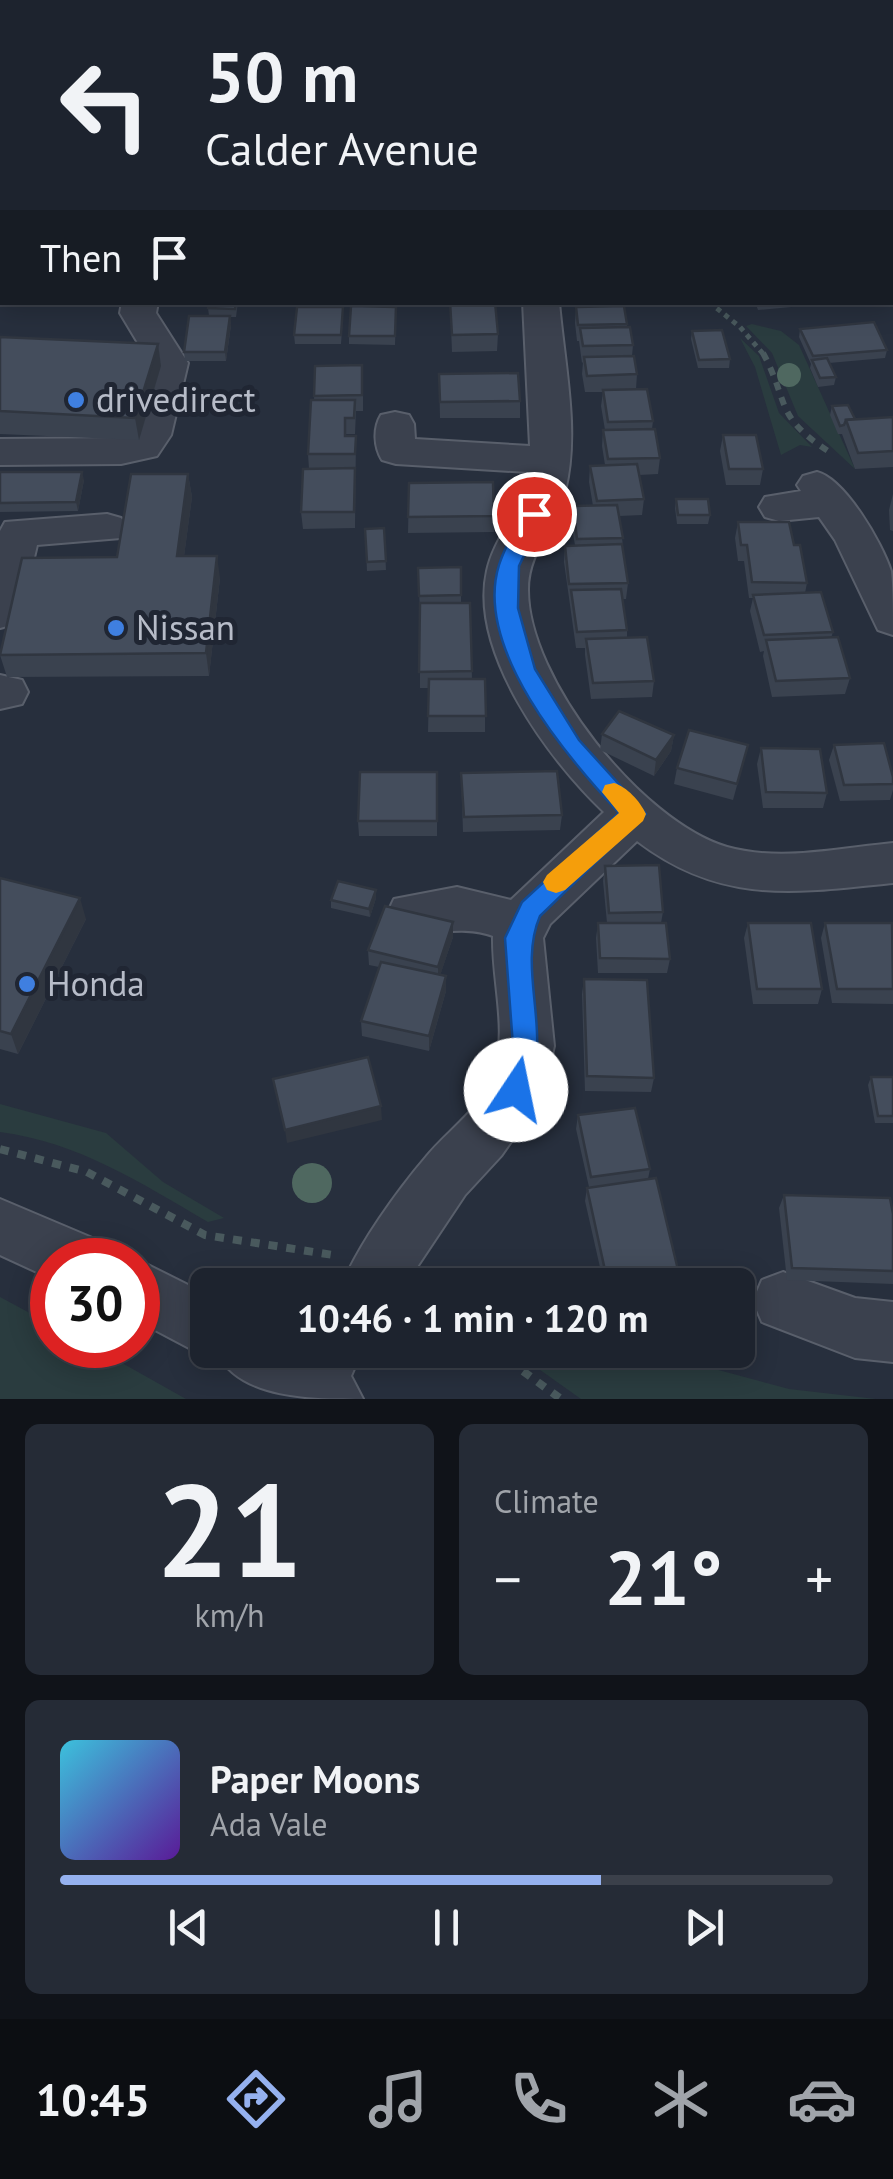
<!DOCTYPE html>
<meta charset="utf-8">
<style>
:root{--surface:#1d232e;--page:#252b36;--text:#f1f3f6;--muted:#a0a4aa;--line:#3b404a;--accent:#95b1ef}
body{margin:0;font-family:"PT Sans",sans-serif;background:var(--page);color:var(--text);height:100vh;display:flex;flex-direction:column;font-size:38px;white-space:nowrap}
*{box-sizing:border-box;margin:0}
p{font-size:32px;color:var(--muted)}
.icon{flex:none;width:55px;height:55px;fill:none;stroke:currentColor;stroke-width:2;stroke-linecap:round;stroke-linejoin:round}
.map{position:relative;height:1399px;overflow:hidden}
.side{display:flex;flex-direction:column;gap:25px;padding:25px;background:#101319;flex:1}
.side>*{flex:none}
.guide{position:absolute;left:0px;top:0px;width:895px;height:305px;box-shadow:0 5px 25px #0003,0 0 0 2px var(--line);background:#1d232e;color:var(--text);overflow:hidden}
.speed{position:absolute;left:30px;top:1238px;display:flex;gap:20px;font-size:50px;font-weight:700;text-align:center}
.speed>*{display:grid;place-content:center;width:130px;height:130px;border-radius:50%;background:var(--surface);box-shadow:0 5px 25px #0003,0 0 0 2px var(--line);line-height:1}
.speed .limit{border:15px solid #d22;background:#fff;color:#111}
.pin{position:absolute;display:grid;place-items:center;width:85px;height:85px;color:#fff;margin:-42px;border:5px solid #fff;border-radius:50%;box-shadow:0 2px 10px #0007}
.me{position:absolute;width:110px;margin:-55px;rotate:11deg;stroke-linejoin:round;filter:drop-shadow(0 0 8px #0008)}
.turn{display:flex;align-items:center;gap:35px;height:210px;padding:0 40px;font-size:45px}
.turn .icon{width:130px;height:130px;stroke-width:2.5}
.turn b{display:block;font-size:70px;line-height:85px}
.then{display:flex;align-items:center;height:95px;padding:0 40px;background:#0003;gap:20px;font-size:38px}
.big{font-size:75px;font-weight:700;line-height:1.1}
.side .tile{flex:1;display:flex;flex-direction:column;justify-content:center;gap:15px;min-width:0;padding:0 35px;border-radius:15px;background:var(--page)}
.side .dial{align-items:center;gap:0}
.dial b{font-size:130px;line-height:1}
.song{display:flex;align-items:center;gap:30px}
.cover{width:120px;height:120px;border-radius:15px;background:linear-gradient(135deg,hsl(190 70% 55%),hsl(270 70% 35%))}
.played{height:10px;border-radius:5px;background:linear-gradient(90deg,var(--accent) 70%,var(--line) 70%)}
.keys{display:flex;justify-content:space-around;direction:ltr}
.heat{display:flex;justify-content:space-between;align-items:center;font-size:55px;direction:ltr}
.side .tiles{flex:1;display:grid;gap:25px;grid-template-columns:1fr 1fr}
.tile:last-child{grid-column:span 2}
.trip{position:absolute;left:190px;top:1268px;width:565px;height:100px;border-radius:15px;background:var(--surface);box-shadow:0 5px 25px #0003,0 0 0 2px var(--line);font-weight:700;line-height:100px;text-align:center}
.dock{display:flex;height:160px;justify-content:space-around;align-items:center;background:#0c0e12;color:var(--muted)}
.dock .icon{width:70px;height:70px}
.dock .on{color:var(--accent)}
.dock b{font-size:45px;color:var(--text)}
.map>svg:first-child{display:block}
</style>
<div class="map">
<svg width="893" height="1399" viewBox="0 0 893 1399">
<rect width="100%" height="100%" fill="#272f3d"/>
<g fill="#2a3c3f">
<path d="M752 324 781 331 799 345 855 469 798 416 772 353 746 326Z"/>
<path d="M740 338 759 356 779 413 812 447 800 445 781 455 755 367Z"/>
<path d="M0 1104 106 1133 163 1182 224 1218 208 1222C141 1183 78 1142 0 1132Z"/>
<path d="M0 1297 52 1325V1345H90L186 1399H0Z"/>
<path d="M512 1350H644L789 1389 876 1399H581Z"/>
</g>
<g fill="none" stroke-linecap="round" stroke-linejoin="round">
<defs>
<g id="minor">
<path d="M381 0H409L410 2H382Z"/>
<rect x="572" y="0" width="28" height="2"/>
<path d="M2 269V291L0 292V270Z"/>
<path d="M122 302H158L156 313 188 363 171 435 157 456 121 464 0 465V439L121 438 133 433 150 363 120 313Z"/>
<path d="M523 302H559C564 362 580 432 565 491 557 526 528 551 528 589 527 678 642 822 727 847 780 862 840 848 893 843V883C794 893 721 905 637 841L550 924 543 938 554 1046 544 1089 536 1106 501 1156 465 1195 405 1285H342C359 1244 397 1191 426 1157 447 1131 484 1106 494 1074 508 1029 492 982 493 936 457 923 426 940 394 929L387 914 394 899 457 887 511 900 604 812C549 760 469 652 487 571 495 534 524 510 528 472L396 464 382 460C374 447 373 428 381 415L395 412 409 415 414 424 415 439 530 446Z"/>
<path d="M817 472C845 479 882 543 891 571 893 589 893 615 893 635L878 630 835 540 819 517 779 521 765 517 759 507 765 497 801 491 797 485 803 476Z"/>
<path d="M107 514 121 518 128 528 121 538 37 545 21 613 15 624 0 628V531L5 522Z"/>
<path d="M0 675 22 680 28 692 22 704 0 709Z"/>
<path d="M0 1199 97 1240 105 1260H52V1279L0 1255Z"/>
<path d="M138 1260 208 1295V1350H362L351 1376 363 1399C313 1399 241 1399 218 1354L208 1358 138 1321Z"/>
<path d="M783 1272 855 1298 893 1302V1362L855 1358 762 1322 753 1301 762 1280Z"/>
</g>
</defs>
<use href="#minor" stroke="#595f6b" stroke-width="4"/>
<path stroke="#49595d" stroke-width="5" stroke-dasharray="5 5" stroke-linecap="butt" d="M709 302 740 327 765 356"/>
<path stroke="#49595d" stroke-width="6" stroke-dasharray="8 8" stroke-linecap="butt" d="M763 353C789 401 774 416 828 451"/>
<g stroke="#49595d" stroke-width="8" stroke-dasharray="9 9" stroke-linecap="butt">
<path d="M0 1149 87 1172 205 1235 333 1255"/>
<path d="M494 1350 561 1399"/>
</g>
<use href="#minor" fill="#3b414e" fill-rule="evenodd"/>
</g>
<g fill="#4f6860">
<circle cx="789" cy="375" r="12"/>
<circle cx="312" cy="1183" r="20"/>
</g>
<g fill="#3a424f">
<rect x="0" y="56" width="2" height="137"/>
<path d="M238 302 236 317H230L231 325 226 361H185L184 352 209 316 208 308Z"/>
<path d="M450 302 498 334 497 351 452 352Z"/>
<path d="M755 302H802V306L758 310Z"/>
<path d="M396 307 395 345 349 344V336Z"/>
<path d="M576 307 627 324V327L633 345 632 356 637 374 636 389 653 421 652 429 660 458 658 474 639 475 644 499 642 515 619 516 628 583 626 599H623L627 630V638L654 681 652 697 591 699 585 655V648H576L564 562 565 546 575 545 571 523 573 506H593L589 482 590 466 605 465 602 446 603 430H605L601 406 603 392H585L582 374 583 362 582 363 579 341H577L575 323Z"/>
<path d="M343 316 341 344H295L294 335Z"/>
<path d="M800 329 887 350 885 358 829 363 836 377 834 385 818 387 810 368 811 364 799 337Z"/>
<path d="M692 331 730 359 729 368H698L691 339Z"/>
<path d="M0 337 158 344 161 366 139 440 0 434Z"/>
<path d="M315 366 363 382V411H356L355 434H346V436H356L355 528 303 529 301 512 309 469 308 454 314 400Z"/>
<path d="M439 374 520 401V418H440Z"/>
<path d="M832 406 855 419 893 417V467L855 469 842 434H838L830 415Z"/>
<path d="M723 435 763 469 760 485H726L720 451Z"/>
<path d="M0 472 84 480 78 511 0 512Z"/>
<path d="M188 474 192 497 184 556 220 578 209 676 7 677 0 655 117 557Z"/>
<path d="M409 483 494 516V532L408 533Z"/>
<path d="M893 494V531L890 530 889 510Z"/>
<path d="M676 499 710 515 708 524H677L675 508Z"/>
<path d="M738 522 794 545 807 583 805 593 833 632 831 638 850 678 845 694 772 697 763 656 764 651 760 652 750 611 753 598H749L744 561H738L735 538Z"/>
<path d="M384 528 386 570 367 571 365 529Z"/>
<path d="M461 567V603H470L472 679H485V732H428L429 688H420V612L418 568Z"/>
<path d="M602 734 674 735 671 751 654 776 600 750Z"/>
<path d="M834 745 893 777V790L890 800 840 801 829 760Z"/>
<path d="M761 748 827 793 823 808H763L757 764Z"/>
<path d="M744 760 733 800 674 784 677 768Z"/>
<path d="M437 772V836H359L358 821Z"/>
<path d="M461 773 562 815 560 830 463 832Z"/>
<path d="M605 866 663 912 661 923 670 959 667 973H598L596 938 598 923H607L603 881Z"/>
<path d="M0 878 86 919 18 1054 0 1049Z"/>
<path d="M376 890V898L370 917 331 908V900Z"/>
<path d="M453 922V937L440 975 446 991 429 1051 362 1036 361 1021 379 967 369 965 368 950Z"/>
<path d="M748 923 822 989 818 1004H753L744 938Z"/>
<path d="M825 923 893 926V1004L832 1003 821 938Z"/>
<path d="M584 979 654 1078 651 1092 585 1091 582 994Z"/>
<path d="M871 1077H893V1123H875L868 1085Z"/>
<path d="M578 1115 650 1169 648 1179 679 1274 676 1285H604L585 1201 587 1188 589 1187 576 1129Z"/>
<path d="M784 1195 893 1214V1284L787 1280 779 1208Z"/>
</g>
<g fill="#303640">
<path d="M230 316 231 325 226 361 225 352Z"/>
<path d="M158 344 161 366 139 440 135 418Z"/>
<path d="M82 472 84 480 78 511 76 502Z"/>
<path d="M188 474 192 497 181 579 177 556Z"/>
<path d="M217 556 220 578 209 676 206 653Z"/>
<path d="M674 735 671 751 654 776 656 760Z"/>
<path d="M376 890V898L370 917 369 909Z"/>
<path d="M80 898 86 919 18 1054 11 1034Z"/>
<path d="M453 922V937L438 982V967Z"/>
<path d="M446 976V991L429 1051V1036Z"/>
<path d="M381 1106 382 1120 287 1143 285 1130Z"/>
</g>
<g fill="#444d5c" stroke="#303640" stroke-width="2.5">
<rect x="426" y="0" width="63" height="2"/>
<rect x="494" y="0" width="29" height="2"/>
<path d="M525 0H540V2H526Z"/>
<path d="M610 0H646L647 2H611Z"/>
<rect x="0" y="56" width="2" height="115"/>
<path d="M209 302H236L235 309 208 308Z"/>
<path d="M450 302H495L498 334 452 335Z"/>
<path d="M351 306 396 307 395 336H349Z"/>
<path d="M624 306 627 324 578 325 576 307Z"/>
<path d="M297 307H343L341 335H294Z"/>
<path d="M189 316H230L225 352H184Z"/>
<path d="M874 322 887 350 813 356 800 329Z"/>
<path d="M630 327 633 345 583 346 580 328Z"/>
<path d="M722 330 730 359 699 360 692 331Z"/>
<path d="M0 337 158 344 135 418 0 411Z"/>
<path d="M634 356 637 374 587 376 584 357Z"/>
<path d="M827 358 836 377 820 378 812 360Z"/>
<path d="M362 365V395L314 396 315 366Z"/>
<path d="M518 373 520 401 440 402 439 374Z"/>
<path d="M647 389 653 421 608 422 603 390Z"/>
<path d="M311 400H355L354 418H345V436H356L355 454H308Z"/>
<path d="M848 405 855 419 846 420 844 425 840 426 832 406Z"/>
<path d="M893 417V451L858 453 846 420Z"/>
<path d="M655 429 660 458 608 459 603 430Z"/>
<path d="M723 435H756L763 469H729Z"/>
<path d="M637 464 644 499 597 501 590 466Z"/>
<path d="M355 468 354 512H301L303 469Z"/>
<path d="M0 472H82L76 502 0 503Z"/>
<path d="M131 474H188L177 556H217L206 653 0 655 22 558 117 557Z"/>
<path d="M493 482 494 516 408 517 409 483Z"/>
<path d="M676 499H708L710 515H678Z"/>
<path d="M617 505 623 538 577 539 573 506Z"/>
<path d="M738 522H789L794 545H800L807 583 752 582 747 545H741Z"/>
<path d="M384 528 386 561 367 562 365 529Z"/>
<path d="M622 544 628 583 569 584 565 546Z"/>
<path d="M461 567V595L419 596 418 568Z"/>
<path d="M621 589 627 630 577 632 571 590Z"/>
<path d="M821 592 833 632 764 635 753 595Z"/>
<path d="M420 603H470L472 671 419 672Z"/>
<path d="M647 637 654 681 593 683 586 639Z"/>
<path d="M838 637 850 678 776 681 766 640Z"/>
<path d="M429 679H485L486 716H428Z"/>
<path d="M619 711 674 735 656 760 602 734Z"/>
<path d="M689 730 748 745 737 784 677 768Z"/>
<path d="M884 743 893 777V784L844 785 834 745Z"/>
<path d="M761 748 820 749 827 793 766 792Z"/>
<path d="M557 771 562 815 464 817 461 773Z"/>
<path d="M360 772H437V821H358Z"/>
<path d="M659 865 663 912 609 913 605 866Z"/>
<path d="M0 878 80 898 11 1034 0 1031Z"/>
<path d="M338 881 376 890 369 909 331 900Z"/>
<path d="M385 906 453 922 438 967 368 950Z"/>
<path d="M598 923H666L670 959 600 958Z"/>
<path d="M748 923H811L822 989H757Z"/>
<path d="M825 923H892L893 989H837Z"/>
<path d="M381 962 446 976 429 1036 361 1021Z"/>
<path d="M584 979 647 980 654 1078 587 1076Z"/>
<path d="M368 1057 381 1106 285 1130 273 1079Z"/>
<path d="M871 1077H893V1116H878Z"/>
<path d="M635 1108 650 1169 591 1177 578 1115Z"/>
<path d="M656 1178 679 1274 608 1284 587 1188Z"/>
<path d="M784 1195 890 1198 893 1214V1271L792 1268Z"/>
</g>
<path fill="#1a73e8" stroke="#114b97" stroke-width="2.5" d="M534 507 544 514 519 566 518 608 535 669 579 740 646 814 540 916C516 972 555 1035 526 1098L516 1102 507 1098 503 1090 513 1046 505 938 522 902 619 813C567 757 473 648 499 565 505 546 517 526 527 510Z"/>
<path fill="#f59e0b" d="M614 783C627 787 640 801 646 814L643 821 565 890 556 893 547 890 543 882 547 875 619 813 602 792 605 785Z"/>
<g fill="#3f7fe0" stroke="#202633" stroke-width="4">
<circle cx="76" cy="400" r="10"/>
<circle cx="116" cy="628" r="10"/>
<circle cx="27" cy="984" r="10"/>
</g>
<g text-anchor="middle" stroke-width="10" stroke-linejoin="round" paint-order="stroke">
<g font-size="35" fill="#b7bcc8" stroke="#202633" text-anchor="start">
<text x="96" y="412">drivedirect</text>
<text x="136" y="640">Nissan</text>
<text x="47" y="996">Honda</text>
</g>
</g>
</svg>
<div class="speed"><div class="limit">30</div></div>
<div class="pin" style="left:534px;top:514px;background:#d93025"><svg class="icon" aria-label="arrive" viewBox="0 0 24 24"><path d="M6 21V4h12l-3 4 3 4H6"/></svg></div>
<svg class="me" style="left:516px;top:1090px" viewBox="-20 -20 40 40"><circle r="19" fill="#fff"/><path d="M0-13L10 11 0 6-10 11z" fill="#1a73e8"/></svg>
<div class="trip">10:46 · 1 min · 120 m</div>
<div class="guide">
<div class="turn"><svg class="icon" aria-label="left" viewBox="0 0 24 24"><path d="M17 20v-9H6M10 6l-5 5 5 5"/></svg><div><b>50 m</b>Calder Avenue</div></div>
<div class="then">Then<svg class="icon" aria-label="arrive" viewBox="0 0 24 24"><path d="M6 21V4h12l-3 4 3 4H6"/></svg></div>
</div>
</div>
<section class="side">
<div class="tiles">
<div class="tile dial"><b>21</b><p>km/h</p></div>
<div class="tile"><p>Climate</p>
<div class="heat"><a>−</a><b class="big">21°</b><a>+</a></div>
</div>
<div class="tile">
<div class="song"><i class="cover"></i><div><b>Paper Moons</b><p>Ada Vale</p></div></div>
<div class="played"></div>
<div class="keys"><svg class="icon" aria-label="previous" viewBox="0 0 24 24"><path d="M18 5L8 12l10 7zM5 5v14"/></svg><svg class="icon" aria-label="pause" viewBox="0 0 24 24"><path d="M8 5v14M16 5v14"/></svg><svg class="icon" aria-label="next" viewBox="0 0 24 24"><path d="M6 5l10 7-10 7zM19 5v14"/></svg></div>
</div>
</div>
</section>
<nav class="dock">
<b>10:45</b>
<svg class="icon on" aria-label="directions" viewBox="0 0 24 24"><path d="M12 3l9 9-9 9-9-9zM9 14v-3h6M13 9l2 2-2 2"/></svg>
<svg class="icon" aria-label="music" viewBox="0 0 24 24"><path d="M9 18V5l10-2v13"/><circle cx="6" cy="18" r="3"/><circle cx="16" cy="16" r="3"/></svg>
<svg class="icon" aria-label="phone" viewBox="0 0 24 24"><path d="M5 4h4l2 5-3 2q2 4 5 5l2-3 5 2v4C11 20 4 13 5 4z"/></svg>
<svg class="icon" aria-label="climate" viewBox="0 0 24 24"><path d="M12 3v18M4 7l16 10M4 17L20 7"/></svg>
<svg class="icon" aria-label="car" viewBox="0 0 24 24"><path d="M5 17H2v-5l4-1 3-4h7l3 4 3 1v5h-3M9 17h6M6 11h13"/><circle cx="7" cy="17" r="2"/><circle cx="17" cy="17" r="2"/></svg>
</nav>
